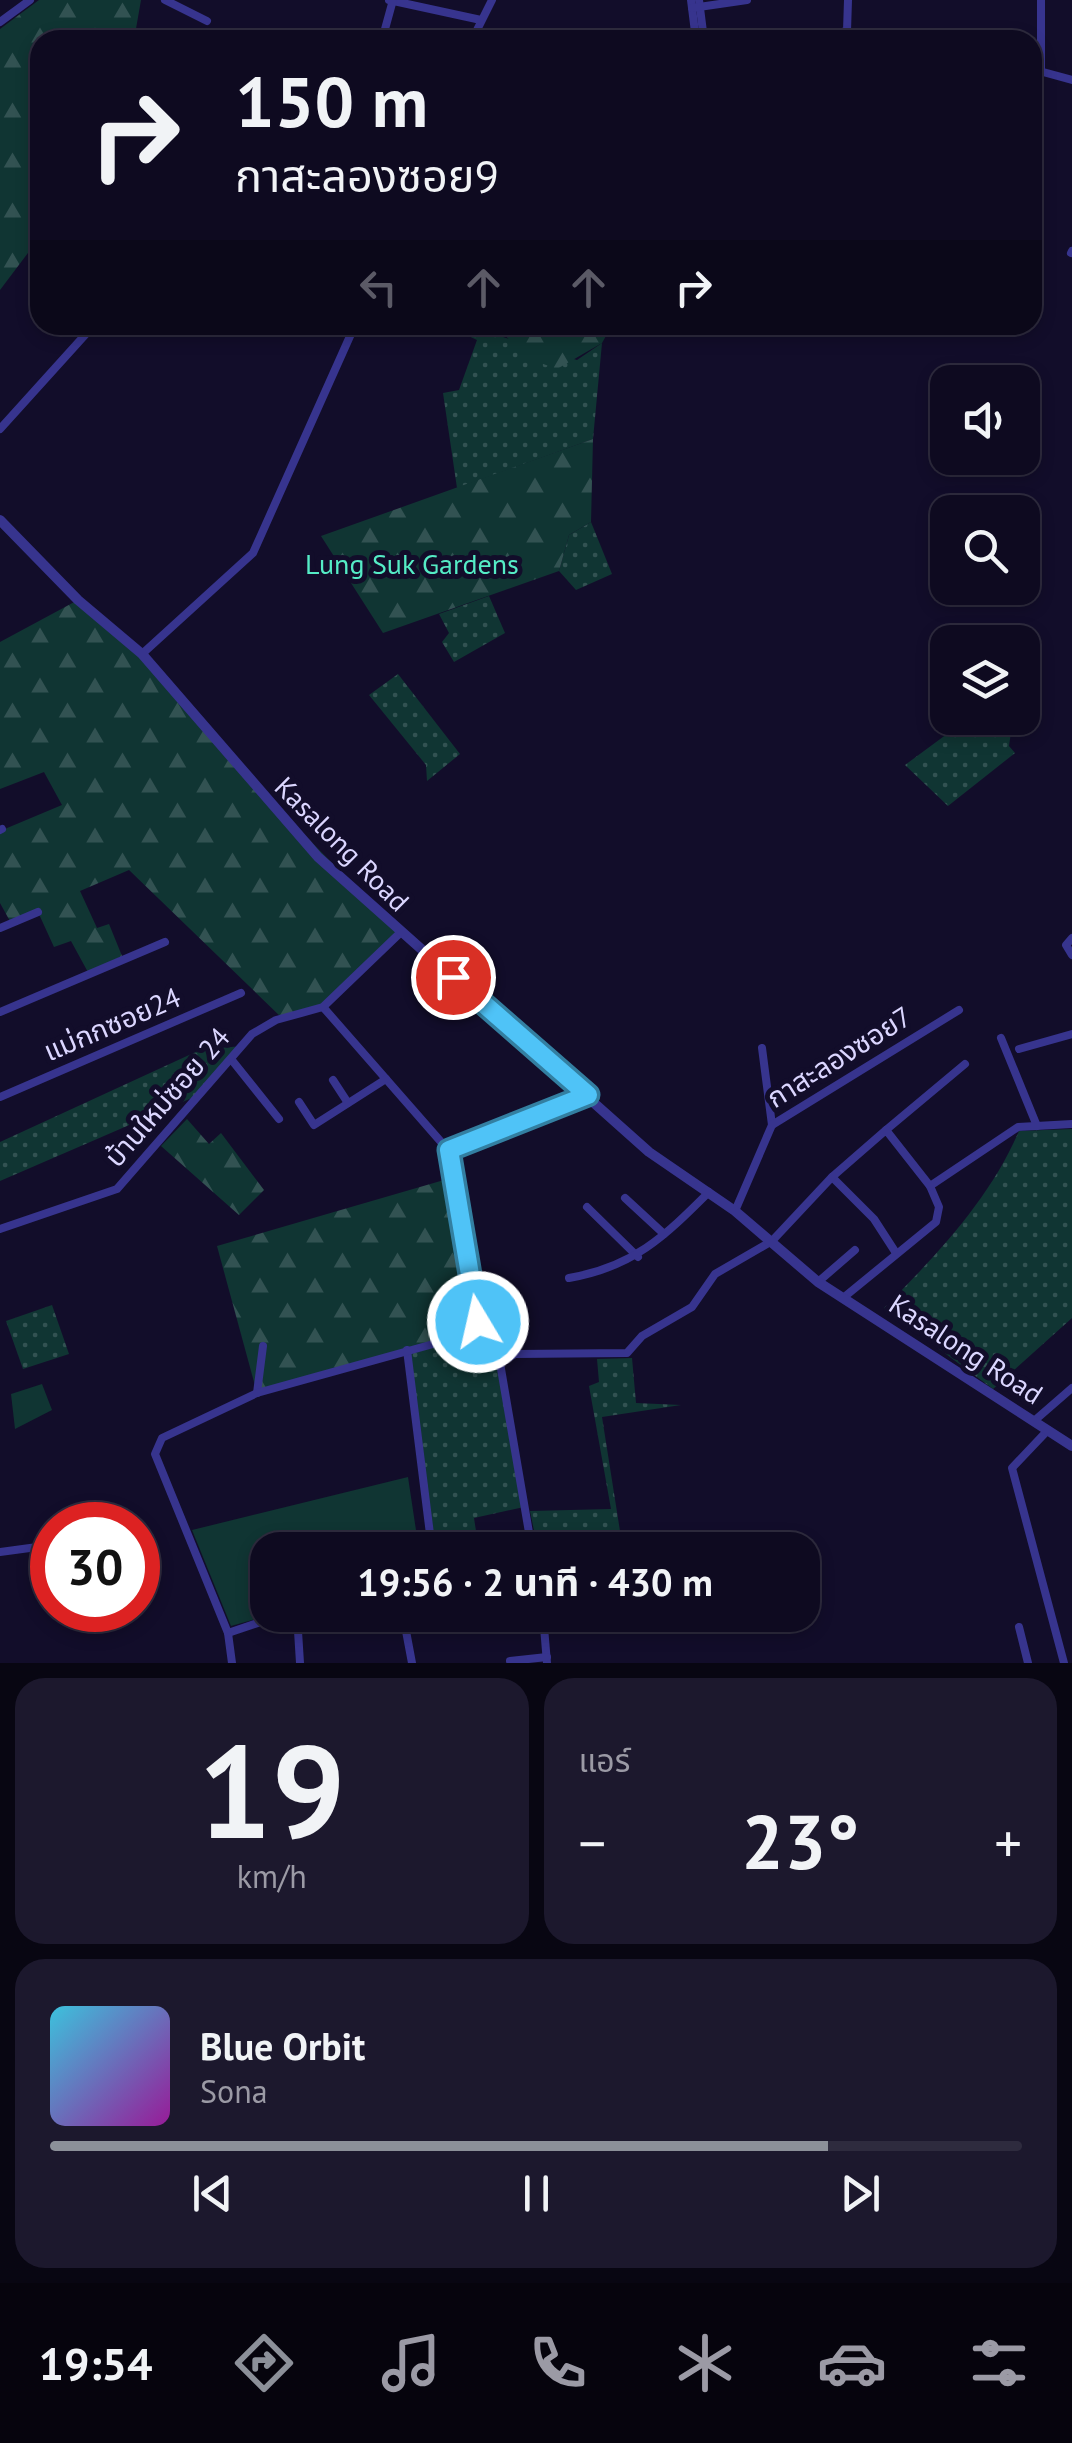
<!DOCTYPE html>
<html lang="th">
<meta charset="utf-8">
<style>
:root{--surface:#0e0a20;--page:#1c182d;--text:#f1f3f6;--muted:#9b9aa5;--line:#2e2b3e;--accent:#8c9099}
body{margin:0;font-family:"PT Sans","Noto Sans Thai",sans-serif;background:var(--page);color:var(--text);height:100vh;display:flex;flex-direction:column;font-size:38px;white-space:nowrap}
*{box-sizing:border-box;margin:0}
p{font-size:32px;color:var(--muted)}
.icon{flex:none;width:55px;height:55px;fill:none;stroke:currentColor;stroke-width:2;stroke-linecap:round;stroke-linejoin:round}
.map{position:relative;height:1663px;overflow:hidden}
.sheet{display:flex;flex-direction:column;gap:15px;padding:15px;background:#080612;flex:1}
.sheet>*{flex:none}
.hud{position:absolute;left:30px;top:30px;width:1012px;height:305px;border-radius:30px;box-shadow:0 5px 15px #0003,0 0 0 2px var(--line);background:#0e0a20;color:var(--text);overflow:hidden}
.buttons{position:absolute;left:930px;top:365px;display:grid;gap:20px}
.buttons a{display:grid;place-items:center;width:110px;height:110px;border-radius:20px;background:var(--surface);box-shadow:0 5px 15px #0003,0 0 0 2px var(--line);font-size:50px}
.speed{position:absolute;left:30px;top:1502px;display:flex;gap:20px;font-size:50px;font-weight:700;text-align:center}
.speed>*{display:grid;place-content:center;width:130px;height:130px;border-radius:50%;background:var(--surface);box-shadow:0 5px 15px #0003,0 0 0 2px var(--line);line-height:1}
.speed .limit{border:15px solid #d22;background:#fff;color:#111}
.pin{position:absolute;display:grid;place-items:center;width:85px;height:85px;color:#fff;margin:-42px;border:5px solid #fff;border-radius:50%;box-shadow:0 2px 10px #0007}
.me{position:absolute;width:110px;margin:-55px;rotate:351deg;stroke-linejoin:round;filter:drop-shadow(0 0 8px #0008)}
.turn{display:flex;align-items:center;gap:35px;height:210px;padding:0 40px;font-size:45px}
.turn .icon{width:130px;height:130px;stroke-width:2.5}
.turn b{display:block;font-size:70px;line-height:85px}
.lanes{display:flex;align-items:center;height:95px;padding:0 40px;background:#0003;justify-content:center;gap:50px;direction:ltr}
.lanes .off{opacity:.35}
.big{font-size:75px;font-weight:700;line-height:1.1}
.sheet .widget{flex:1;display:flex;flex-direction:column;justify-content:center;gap:15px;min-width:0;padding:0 35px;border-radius:30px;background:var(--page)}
.sheet .dial{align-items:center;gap:0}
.dial b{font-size:130px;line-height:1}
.song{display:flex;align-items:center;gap:30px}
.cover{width:120px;height:120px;border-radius:15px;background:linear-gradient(135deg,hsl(190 70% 55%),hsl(300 70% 35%))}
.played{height:10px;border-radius:5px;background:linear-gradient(90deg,var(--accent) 80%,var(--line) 80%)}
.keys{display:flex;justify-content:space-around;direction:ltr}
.heat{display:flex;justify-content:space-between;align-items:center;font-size:55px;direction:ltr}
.sheet .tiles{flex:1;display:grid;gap:15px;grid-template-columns:1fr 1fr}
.widget:last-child{grid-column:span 2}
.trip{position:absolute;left:250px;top:1532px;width:570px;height:100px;border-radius:30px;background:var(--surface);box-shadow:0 5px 15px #0003,0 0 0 2px var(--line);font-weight:700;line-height:100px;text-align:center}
.tabs{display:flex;height:160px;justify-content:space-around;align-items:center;background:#06040d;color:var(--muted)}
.tabs .icon{width:70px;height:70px}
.tabs .on{color:var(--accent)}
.tabs b{font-size:45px;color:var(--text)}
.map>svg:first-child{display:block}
</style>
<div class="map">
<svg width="1072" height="1663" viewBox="0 0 1072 1663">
<defs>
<pattern id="grass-dots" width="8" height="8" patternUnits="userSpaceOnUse" patternTransform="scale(2.5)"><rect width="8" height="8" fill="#103533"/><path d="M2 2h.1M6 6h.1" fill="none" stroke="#325252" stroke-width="1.8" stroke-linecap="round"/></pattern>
<pattern id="forest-firs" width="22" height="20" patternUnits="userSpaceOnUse" patternTransform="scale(2.5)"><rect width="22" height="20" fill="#103533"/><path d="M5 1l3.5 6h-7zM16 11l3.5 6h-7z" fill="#325252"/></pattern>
</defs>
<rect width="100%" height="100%" fill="#120d2a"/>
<g fill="url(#grass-dots)">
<path d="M445 325H495L503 337 577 360 602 343 593 439 457 488 443 393 459 390 477 340Z"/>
<path d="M591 522 612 574 576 590 559 571 569 535Z"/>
<path d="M489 596 505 633 454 662 442 642 449 633 439 614Z"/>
<path d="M398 674 460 754 427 781 426 765 369 695Z"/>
<path d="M947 681 948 718H1013L1009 746 1015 753 948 806 905 765 947 734 931 697Z"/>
<path d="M242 1046 201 1094 0 1181V1142L200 1050Z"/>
<path d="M1072 1129V1318L993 1389 884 1308C936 1256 990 1199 1019 1131Z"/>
<path d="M52 1305 69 1354 23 1369 6 1321Z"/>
<path d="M480 1331 500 1363 524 1507 474 1518 478 1544 432 1550 407 1350Z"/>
<path d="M632 1358 636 1403 681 1405 602 1417 623 1550H538L530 1511 611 1509 589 1386 599 1382 597 1359Z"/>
</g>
<g fill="url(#forest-firs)">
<path d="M39 0H141L134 40H40V237L0 290V29Z"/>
<path d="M495 325H612L602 343 557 369 527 358Z"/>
<path d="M593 439 591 522 569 535 559 571 383 633 321 536Z"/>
<path d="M78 600 142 654 224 752 400 933 323 1007 282 1018 129 870 80 891 97 928 109 924 122 956 89 974 71 941 54 947 38 912 11 923 0 903V831L62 805 44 772 0 789V642Z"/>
<path d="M187 1119 209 1144 221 1133 264 1190 239 1215 161 1146Z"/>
<path d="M444 1180 480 1331 257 1393 217 1246Z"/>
</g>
<g fill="#103533">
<path d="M42 1384 52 1410 15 1429 11 1394Z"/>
<path d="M408 1477 419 1550H268L270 1615 231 1626 192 1530Z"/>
</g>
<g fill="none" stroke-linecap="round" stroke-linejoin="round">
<g stroke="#37348e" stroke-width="8">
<path d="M165 0 207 21"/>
<path d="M389 0 481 20"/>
<path d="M691 0 696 40"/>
<path d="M699 0 704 40"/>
<path d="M1041 0V69"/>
<path d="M692 8 747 0"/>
<path d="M0 22 30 0"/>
<path d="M300 33 332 40"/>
<path d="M382 40 393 0"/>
<path d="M472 40 492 0"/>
<path d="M804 40 847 31 848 0"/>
<path d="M1032 69 1072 80"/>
<path d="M1071 253 1072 251"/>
<path d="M0 429 94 325"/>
<path d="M142 654 253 553 355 325"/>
<path d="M0 830 2 829"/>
<path d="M0 928 38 912"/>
<path d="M1072 938 1066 945 1072 955"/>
<path d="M323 1007 449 1151"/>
<path d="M0 1012 165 942"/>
<path d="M1001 1038 1037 1126"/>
<path d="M762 1048 772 1125"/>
<path d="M1019 1049 1072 1034"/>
<path d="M231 1059 279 1119"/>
<path d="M333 1080 348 1103"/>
<path d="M0 1097 241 993"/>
<path d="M299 1102 314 1125 386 1079"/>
<path d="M886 1130 965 1064"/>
<path d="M832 1177 874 1219 896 1253"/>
<path d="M625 1198 664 1234"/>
<path d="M587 1207 638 1257"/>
<path d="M735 1211 772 1125 959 1010"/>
<path d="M0 1229 117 1189 252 1034 276 1020 323 1007 400 933"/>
<path d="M569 1278C633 1267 664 1237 709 1192"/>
<path d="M818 1282 855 1250"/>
<path d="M843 1298 936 1222 939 1207 930 1186"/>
<path d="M407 1350 432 1550"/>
<path d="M500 1363 480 1331 449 1151 588 1095"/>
<path d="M257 1393 263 1346"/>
<path d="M1034 1421 1072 1388"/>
<path d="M1048 1430 1012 1468 1064 1663"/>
<path d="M440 1550 529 1537"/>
<path d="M532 1550 500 1363 515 1354 627 1353 642 1336 692 1307 715 1274 772 1241 832 1177 886 1130 930 1186 1018 1127 1072 1124"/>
<path d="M0 1552 52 1545"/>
<path d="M297 1615 300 1663"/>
<path d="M403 1615 412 1663"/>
<path d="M543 1615 547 1663"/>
<path d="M1019 1627 1028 1663"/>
<path d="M228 1633 281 1615"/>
<path d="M510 1661 547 1657"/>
<path d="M232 1663 228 1633 155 1454 162 1438 257 1393 480 1331"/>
</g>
<path stroke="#37348e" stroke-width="10" d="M0 520 78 600 142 654 318 857 649 1152 735 1211 818 1282 1072 1446"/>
</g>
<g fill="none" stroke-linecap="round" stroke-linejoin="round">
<defs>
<path id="route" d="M453 977 588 1095 449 1150 478 1322"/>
</defs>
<use href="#route" stroke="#337fa1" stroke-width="25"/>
<use href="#route" stroke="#4fc3f7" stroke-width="18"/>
</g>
<g text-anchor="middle" stroke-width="10" stroke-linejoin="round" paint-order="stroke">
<g font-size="28" fill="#55ecc6" stroke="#120d2a">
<text x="412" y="574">Lung Suk Gardens</text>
</g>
<g font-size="28" fill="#dbd6ff" stroke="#120d2a">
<text transform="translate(342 844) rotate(45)" y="10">Kasalong Road</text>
<text transform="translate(112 1024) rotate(-23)" y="10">แม่กกซอย24</text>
<text transform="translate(839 1057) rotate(-32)" y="10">กาสะลองซอย7</text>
<text transform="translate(167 1097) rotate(-49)" y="10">บ้านใหม่ซอย 24</text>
<text transform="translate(966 1349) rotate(33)" y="10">Kasalong Road</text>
</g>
</g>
</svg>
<div class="buttons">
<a><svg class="icon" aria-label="sound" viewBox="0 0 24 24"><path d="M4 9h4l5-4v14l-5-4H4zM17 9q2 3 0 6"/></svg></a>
<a><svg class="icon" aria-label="search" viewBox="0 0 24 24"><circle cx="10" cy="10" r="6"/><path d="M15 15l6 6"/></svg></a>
<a><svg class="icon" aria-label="layers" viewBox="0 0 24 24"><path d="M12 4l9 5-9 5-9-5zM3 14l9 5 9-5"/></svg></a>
</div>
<div class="speed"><div class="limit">30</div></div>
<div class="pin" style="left:453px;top:977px;background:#d93025"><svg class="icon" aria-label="arrive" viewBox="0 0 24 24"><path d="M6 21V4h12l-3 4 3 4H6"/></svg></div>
<svg class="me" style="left:478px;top:1322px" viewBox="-20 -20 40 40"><circle r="17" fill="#4fc3f7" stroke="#fff" stroke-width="3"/><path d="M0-11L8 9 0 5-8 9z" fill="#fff"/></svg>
<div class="trip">19:56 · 2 นาที · 430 m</div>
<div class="hud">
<div class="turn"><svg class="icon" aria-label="right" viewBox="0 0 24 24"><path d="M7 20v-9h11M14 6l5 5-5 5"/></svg><div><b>150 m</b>กาสะลองซอย9</div></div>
<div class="lanes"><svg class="icon off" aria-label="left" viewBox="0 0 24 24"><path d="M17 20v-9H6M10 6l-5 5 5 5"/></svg><svg class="icon off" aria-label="ahead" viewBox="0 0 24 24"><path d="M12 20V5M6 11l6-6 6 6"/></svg><svg class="icon off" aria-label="ahead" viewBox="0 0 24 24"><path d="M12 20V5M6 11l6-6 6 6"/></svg><svg class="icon" aria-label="right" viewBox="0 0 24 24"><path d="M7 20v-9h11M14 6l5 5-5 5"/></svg></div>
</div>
</div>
<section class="sheet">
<div class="tiles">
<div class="widget dial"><b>19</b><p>km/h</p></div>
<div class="widget"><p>แอร์</p>
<div class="heat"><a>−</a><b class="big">23°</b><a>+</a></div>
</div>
<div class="widget">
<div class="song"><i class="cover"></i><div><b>Blue Orbit</b><p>Sona</p></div></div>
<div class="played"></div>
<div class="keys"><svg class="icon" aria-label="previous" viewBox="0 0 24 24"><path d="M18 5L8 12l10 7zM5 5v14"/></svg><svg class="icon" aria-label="pause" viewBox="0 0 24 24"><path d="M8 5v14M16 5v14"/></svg><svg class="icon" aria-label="next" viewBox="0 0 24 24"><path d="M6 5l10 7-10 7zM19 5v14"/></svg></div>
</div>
</div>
</section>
<nav class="tabs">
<b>19:54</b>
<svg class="icon on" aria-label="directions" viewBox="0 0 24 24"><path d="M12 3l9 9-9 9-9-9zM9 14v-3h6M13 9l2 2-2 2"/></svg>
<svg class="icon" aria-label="music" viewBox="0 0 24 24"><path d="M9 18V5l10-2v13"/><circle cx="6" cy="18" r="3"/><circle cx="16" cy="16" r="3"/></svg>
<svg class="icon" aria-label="phone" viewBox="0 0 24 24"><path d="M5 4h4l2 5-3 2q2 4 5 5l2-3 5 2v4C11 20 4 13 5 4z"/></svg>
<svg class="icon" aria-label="climate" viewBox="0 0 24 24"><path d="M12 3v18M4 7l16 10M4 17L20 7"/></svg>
<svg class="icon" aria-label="car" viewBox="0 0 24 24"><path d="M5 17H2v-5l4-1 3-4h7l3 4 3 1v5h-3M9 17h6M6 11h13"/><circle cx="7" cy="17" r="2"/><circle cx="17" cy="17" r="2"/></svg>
<svg class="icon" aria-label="filters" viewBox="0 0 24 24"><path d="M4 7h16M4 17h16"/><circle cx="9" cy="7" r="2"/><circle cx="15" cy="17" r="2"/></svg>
</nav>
